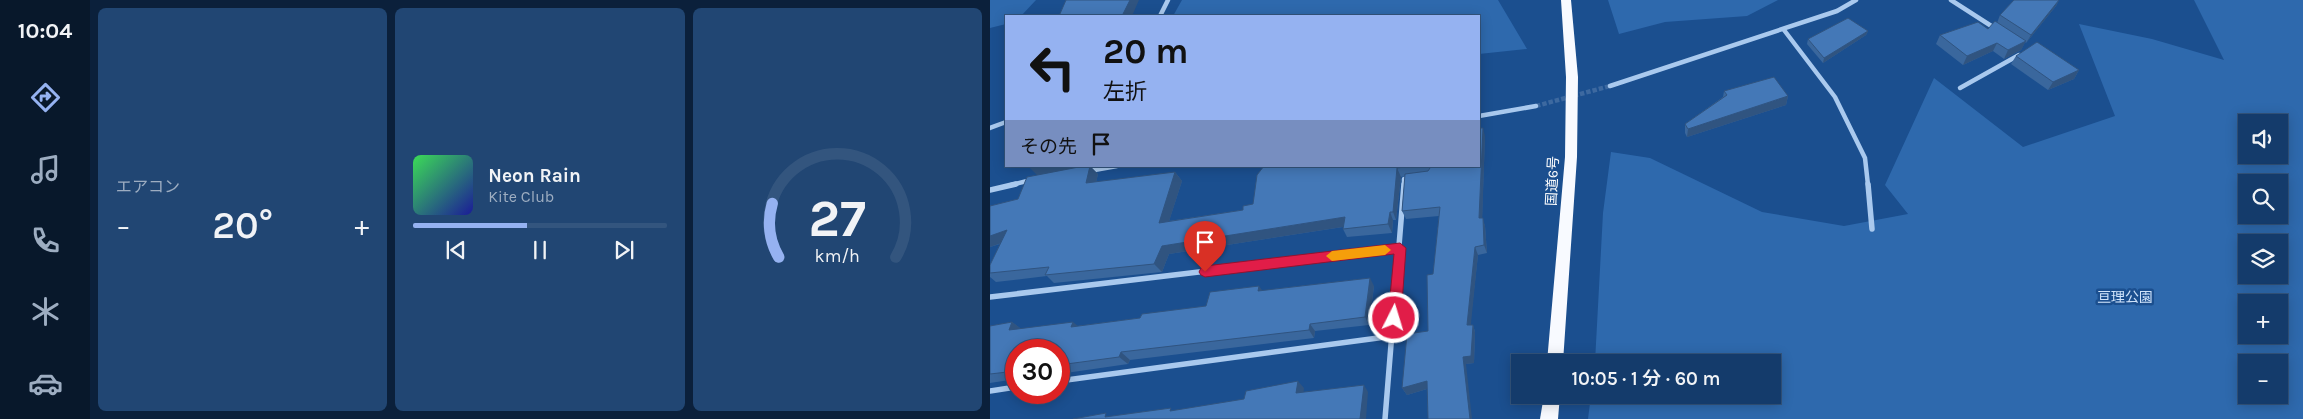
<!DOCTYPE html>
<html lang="ja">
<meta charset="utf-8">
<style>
:root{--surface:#143b6b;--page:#214673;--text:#f1f3f6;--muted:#9dadc1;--line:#33557e;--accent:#95b2f1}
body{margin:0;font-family:Karla,"Noto Sans JP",sans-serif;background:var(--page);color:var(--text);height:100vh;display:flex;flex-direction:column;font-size:19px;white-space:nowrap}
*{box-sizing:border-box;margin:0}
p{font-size:16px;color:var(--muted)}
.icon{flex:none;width:28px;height:28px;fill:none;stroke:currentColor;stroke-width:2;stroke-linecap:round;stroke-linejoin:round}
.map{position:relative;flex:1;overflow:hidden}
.details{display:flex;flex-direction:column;gap:8px;padding:8px;background:#0b203b;width:900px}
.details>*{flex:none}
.hud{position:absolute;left:15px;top:15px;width:475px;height:152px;border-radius:0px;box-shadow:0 2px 12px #0003,0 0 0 1px var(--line);background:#95b2f1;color:#111;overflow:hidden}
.tools{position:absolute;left:1248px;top:114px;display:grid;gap:10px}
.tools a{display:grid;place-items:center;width:50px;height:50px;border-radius:0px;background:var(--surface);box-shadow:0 2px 12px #0003,0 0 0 1px var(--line);font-size:25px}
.speed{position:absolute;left:15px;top:339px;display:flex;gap:10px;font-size:25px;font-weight:700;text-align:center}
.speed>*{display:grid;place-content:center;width:65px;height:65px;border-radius:50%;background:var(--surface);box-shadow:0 2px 12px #0003,0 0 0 1px var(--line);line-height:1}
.speed .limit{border:8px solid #d22;background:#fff;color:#111}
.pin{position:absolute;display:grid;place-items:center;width:42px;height:42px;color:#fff;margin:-51px -21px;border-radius:50% 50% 50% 0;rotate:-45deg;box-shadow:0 0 5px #0007}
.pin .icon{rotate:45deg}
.me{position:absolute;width:55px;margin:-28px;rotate:5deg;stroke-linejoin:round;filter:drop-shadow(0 0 4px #0008)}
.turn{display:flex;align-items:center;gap:18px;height:105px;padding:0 15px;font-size:22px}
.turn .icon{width:65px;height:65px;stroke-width:2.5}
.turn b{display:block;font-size:35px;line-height:42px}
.then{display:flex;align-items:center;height:48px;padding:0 15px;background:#0003;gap:10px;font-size:19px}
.big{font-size:38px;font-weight:600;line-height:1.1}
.details .widget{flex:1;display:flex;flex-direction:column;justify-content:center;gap:8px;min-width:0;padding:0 18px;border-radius:8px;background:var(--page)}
.details .dial{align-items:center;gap:0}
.dial svg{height:130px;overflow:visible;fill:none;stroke:var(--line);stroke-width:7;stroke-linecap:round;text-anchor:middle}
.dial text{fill:var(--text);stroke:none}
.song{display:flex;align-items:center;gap:15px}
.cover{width:60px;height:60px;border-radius:8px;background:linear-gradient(135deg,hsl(130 70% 55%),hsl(240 70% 35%))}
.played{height:5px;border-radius:2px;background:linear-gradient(90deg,var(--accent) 45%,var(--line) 45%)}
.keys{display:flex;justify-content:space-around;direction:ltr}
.heat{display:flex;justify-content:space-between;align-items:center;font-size:28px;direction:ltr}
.details .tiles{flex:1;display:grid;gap:8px;grid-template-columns:repeat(3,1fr)}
.trip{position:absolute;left:521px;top:354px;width:270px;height:50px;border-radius:0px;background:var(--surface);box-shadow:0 2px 12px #0003,0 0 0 1px var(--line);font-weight:600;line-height:50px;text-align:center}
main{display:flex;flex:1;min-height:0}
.tabs{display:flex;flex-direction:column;width:90px;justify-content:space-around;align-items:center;background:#08182b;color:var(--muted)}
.tabs .icon{width:35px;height:35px}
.tabs .on{color:var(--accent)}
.tabs b{font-size:22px;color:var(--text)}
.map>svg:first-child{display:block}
</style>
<main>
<nav class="tabs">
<b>10:04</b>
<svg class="icon on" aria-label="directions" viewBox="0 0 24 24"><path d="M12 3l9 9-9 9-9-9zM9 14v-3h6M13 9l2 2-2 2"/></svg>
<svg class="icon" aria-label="music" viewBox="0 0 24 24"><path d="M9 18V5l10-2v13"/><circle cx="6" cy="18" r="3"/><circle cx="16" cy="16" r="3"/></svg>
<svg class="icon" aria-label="phone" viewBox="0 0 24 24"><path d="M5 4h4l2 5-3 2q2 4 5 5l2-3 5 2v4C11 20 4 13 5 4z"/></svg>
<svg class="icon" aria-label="climate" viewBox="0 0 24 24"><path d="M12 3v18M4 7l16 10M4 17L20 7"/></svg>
<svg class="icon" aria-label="car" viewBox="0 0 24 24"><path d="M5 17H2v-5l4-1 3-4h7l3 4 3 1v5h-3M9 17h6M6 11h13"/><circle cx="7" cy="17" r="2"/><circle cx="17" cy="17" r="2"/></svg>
</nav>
<section class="details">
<div class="tiles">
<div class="widget"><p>エアコン</p>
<div class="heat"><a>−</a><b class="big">20°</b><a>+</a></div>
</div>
<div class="widget">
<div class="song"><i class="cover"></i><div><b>Neon Rain</b><p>Kite Club</p></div></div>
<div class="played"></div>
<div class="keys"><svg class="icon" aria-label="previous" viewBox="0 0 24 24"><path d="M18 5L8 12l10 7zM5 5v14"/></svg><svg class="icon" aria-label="pause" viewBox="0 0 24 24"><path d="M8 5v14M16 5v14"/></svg><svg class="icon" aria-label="next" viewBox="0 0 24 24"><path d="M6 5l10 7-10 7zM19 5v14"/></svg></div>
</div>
<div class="widget dial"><svg viewBox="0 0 100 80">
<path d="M14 69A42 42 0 1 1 86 69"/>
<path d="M14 69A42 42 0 0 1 10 36" stroke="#95b2f1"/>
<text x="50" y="56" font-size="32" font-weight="700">27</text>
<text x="50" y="72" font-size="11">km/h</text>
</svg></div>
</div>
</section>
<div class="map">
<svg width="1313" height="419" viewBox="0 0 1313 419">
<rect width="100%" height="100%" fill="#1b4f8f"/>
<g fill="#2e69ad" fill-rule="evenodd">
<path d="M0 0H46L31 16H16V24L0 28Z"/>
<path d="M192 0H508L537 49 489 54V16H183Z"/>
<path d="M618 0H788L757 16 675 22 629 34Z"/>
<path d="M1204 0H1313V419H598L601 395H782V362H605L613 213 621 152 660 158 772 212 854 226 918 214 895 185 944 78 1033 147 1125 116 1089 24 1162 39 1234 60ZM1256 122H1289V155H1256ZM1256 182H1289V215H1256ZM1256 242H1289V275H1256ZM1256 302H1289V335H1256ZM1256 362H1289V395H1256Z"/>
</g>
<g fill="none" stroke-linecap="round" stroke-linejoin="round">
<path stroke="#3d69a0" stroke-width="4.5" stroke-dasharray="4.5 2" stroke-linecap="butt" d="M546 106 620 86"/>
<g stroke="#a9c9ee" stroke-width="4.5">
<path d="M961 0 1006 29"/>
<path d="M170 16 178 0"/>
<path d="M794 30 845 97 875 158 878 185"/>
<path d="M620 86 847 11 866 0"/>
<path d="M970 88 1029 55"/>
<path d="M489 116 546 106"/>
<path d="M0 128 16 122"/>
<path d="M99 171 127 166"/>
<path d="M21 185 41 180"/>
<path d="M414 185V179L420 178"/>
</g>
<g stroke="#a9c9ee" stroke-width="5.5">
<path d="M878 184 882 229"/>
<path d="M0 190 26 184"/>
<path d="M0 297 410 248"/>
<path d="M69 381 403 336"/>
<path d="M0 391 26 387"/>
<path d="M395 419 414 184"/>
</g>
<g fill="#f8faff" fill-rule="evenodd">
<path d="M571 0H581L588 77 587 157 573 362H557L575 157 576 77Z"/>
<path d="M554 395H570L568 419H550Z"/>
</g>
</g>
<g fill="#3a679d">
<path d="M1024 0H1069L1066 6 1036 43 1035 42 1031 50 1014 59 1003 51 973 65 946 44 950 35 998 29 1007 23 1010 15Z"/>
<path d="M878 31 876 35 833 63 817 44 818 39Z"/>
<path d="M1026 56 1089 70 1084 79 1058 90 1021 64Z"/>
<path d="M734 91 798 96 796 105 697 137 695 133V124L733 97Z"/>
<path d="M495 136 492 218 495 226 497 253 488 255 480 325H483L485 332 484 363 476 364 437 389 417 395 412 388 438 331 449 216 416 219 412 211 415 176 411 177 406 220H403L402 233 357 237 353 229V227L179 254 172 272 64 283 57 276 6 282 0 277V265L10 244 0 247V206L28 199 101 167 108 174 106 182 185 172 192 181 179 221 253 210 263 204 274 166H489Z"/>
<path d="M384 286 379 325 325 331 324 338 140 360 138 364 69 374V350H26V379L0 383V326L22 322 31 329 88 326 150 318 216 306 273 291Z"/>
</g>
<g fill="#305480">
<path d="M140 0H149L142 16H132Z"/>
<path d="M1069 0 1066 6 1036 43 1041 35Z"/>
<path d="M878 31 876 35 833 63 834 58Z"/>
<path d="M1036 41 1031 50 1014 59 1018 50Z"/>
<path d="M1007 43 1003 51 973 65 977 56Z"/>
<path d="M1089 70 1084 79 1058 90 1063 82Z"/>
<path d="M798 96 796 105 697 137 698 129Z"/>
<path d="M493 128 495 136 492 227 489 218Z"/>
<path d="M47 166H103L101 167 108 174 104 192 48 176 40 168Z"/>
<path d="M407 168 411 177 406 220 403 212Z"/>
<path d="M185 172 192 181 176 231 169 223Z"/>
<path d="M400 212 403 220 402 233 398 224Z"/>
<path d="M355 217 359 226 179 254 172 272 164 264 172 246Z"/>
<path d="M493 218 495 226 497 253 494 245Z"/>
<path d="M17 230 26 238 0 247V236Z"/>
<path d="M485 247 488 255 480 333 477 325Z"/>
<path d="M380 278 384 286 379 325 375 317Z"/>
<path d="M269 286 275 294 268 291Z"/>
<path d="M22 322 33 330H19Z"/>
<path d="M83 322 93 330 81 327Z"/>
<path d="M320 324 325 331 324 338 319 330Z"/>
<path d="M483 325 485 332 484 363 476 364 482 419H480L473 357Z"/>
<path d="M131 352 140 360 138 364 129 357Z"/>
<path d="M308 381 314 388 313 400 306 393Z"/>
<path d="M437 381 440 388 417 395 412 388Z"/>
<path d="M374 385 378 392 376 419H370Z"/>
</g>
<g fill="#4478b7" stroke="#305480">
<path d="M76 0H140L132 16H69Z"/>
<path d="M1024 0H1069L1041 35 1010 15Z"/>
<path d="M858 18 878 31 834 58 818 39Z"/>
<path d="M1005 21 1036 41 1018 50 1007 43 977 56 950 35 988 22 998 29Z"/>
<path d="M1047 42 1089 70 1063 82 1026 56Z"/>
<path d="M784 77 798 96 698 129 695 124 737 95 734 91Z"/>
<path d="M489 128H493L489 218H493L494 245 485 247 477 325H483L481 356 473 357 480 419H438L437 381 412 388 417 334 438 331 437 275 443 274 450 207 412 211 415 174 438 171 440 168 439 166H489Z"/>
<path d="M94 166H100L96 183 185 172 169 223 253 210V206L263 204 267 175 274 166H422L407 168 403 212H400L398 224 353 229 355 217 172 246 164 264 55 275 59 267 0 273V265L17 230 0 236V206L28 199 37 177Z"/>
<path d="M380 278 375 317 320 324 319 330 131 352 129 357 69 365V350H26V371L0 374V326L22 322 19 330 83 322 81 327 150 318 152 314 216 306 220 292 269 286 268 291Z"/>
<path d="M308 381 306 393 374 385 370 419H83L116 413 115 417 181 408 180 411 254 399 256 391Z"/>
</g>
<path fill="#e11d48" stroke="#92132f" d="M410 243 416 248 411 318 409 322 404 324 400 322 398 318 404 254 215 277 211 275 209 272 211 268 215 266Z"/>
<path fill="#f59e0b" d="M395 245 401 250 395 255 342 261 336 256 342 251Z"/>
<g text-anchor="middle" stroke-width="5" stroke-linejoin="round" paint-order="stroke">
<g font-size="14" fill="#fff" stroke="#1b4f8f">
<text transform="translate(562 181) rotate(-87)" y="5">国道6号</text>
</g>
<g font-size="14" fill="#cfe3fa" stroke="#1b4f8f">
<text x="1135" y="302">亘理公園</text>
</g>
</g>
</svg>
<div class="tools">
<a><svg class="icon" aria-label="sound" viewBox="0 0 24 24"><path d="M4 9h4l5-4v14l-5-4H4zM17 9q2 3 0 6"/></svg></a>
<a><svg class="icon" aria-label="search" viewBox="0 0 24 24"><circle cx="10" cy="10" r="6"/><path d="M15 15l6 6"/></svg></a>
<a><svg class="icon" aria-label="layers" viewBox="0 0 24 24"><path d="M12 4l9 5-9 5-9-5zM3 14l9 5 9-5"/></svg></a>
<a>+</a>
<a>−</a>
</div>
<div class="speed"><div class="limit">30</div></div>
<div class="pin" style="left:215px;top:272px;background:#d93025"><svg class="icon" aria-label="arrive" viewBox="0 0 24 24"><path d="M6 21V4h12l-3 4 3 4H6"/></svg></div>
<svg class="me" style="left:404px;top:318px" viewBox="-20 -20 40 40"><circle r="17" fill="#e11d48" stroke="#fff" stroke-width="3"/><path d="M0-11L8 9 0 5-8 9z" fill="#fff"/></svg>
<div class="trip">10:05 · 1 分 · 60 m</div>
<div class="hud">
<div class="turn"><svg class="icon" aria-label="left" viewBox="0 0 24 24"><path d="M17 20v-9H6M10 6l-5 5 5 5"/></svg><div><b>20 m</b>左折</div></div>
<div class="then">その先<svg class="icon" aria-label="arrive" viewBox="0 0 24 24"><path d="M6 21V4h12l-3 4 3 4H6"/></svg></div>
</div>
</div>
</main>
